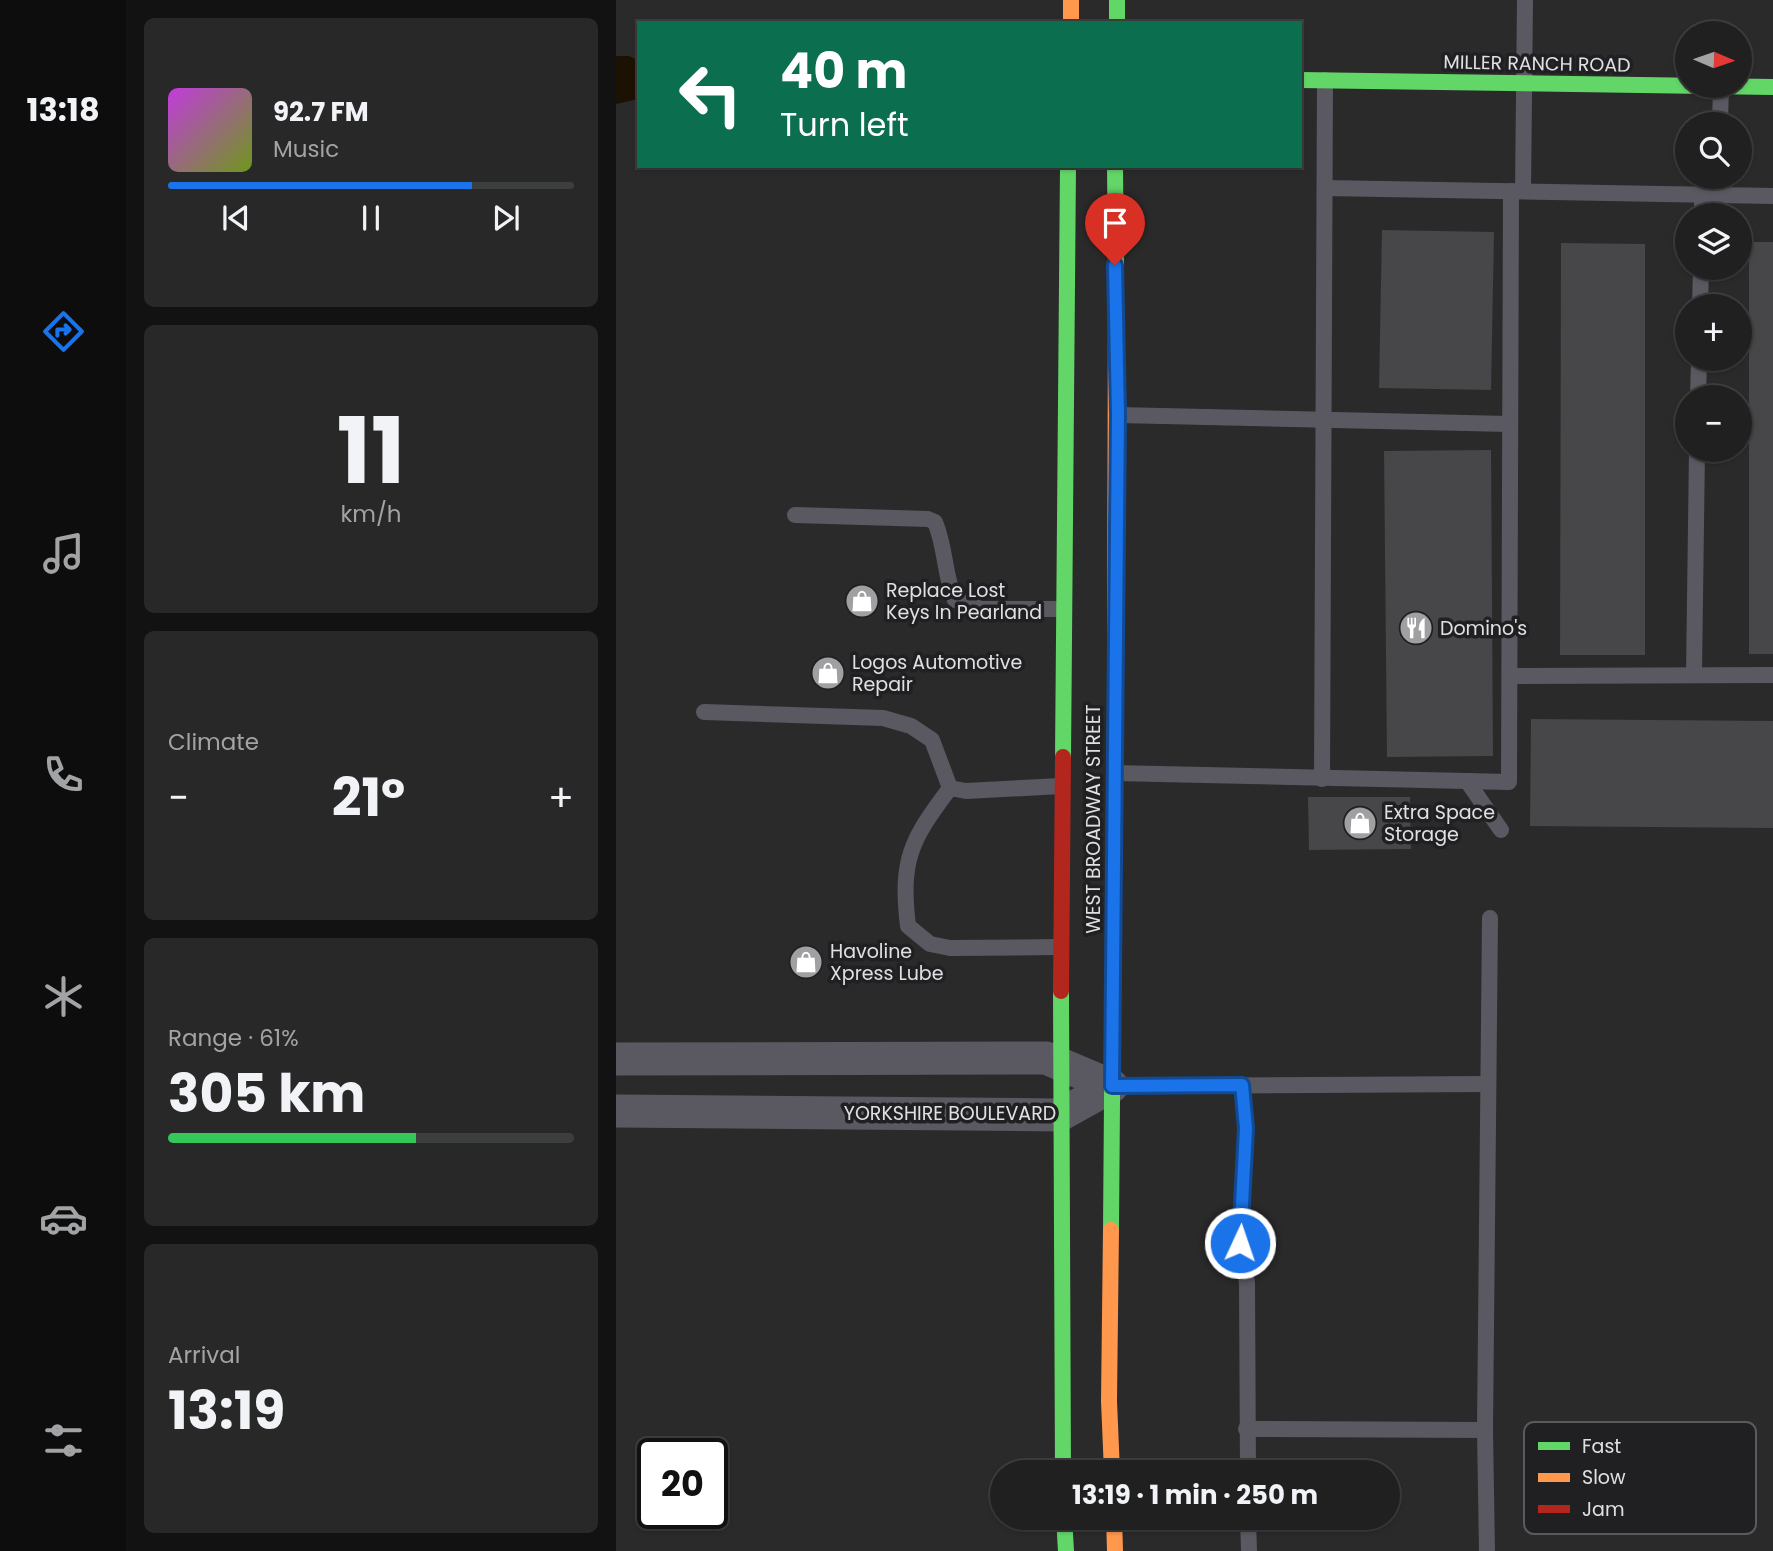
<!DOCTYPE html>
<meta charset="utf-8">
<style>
:root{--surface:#202020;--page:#282829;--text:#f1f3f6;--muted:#a2a3a5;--line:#3d3e3e;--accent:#1a73e8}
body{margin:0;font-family:Poppins,sans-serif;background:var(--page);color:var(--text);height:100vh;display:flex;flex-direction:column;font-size:26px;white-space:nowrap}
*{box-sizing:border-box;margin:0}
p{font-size:23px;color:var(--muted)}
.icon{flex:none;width:38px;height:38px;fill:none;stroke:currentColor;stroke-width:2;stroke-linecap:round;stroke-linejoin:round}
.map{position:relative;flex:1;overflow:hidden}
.drawer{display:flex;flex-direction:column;gap:18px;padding:18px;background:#121212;width:490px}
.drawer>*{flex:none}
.hud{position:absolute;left:21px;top:21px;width:665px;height:147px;border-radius:0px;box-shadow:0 2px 5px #0004,0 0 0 2px var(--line);background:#0b6e4f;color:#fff;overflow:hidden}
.needle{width:46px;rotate:92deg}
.fabs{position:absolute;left:1059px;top:21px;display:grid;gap:14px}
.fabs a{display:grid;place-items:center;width:77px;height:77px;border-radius:50%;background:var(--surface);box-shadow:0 2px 5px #0004,0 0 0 2px var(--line);font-size:35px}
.speed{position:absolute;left:21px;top:1438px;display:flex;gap:14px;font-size:35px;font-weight:700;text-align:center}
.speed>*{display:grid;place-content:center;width:91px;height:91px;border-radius:50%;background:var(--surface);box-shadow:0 2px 5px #0004,0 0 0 2px var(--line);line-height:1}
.speed .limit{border:4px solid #111;border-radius:10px;background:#fff;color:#111}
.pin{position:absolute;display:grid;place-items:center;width:60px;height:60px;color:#fff;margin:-72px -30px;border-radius:50% 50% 50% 0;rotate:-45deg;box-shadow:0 0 7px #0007}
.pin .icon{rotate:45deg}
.me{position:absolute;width:77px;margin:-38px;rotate:3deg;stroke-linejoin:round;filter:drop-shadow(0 0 5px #0008)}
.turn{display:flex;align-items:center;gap:24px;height:147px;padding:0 28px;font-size:32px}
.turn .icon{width:91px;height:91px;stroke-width:2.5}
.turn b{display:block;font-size:49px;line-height:60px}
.big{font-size:52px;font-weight:700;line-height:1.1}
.drawer .card{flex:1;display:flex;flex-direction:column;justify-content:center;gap:10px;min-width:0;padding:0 24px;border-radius:10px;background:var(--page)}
.drawer .dial{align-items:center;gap:0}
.dial b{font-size:91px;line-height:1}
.song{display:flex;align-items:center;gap:21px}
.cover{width:84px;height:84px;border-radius:10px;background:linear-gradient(135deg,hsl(290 70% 55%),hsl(80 70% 35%))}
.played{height:7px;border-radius:4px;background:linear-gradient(90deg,var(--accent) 75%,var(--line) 75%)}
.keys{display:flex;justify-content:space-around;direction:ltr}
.heat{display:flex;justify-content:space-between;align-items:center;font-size:38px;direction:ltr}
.charge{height:10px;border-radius:5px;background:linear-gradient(90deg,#34c759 61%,var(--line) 0)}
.trip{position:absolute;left:374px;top:1460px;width:410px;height:70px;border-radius:35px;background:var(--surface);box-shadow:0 2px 5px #0004,0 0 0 2px var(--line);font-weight:700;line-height:70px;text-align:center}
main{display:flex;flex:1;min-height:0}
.menu{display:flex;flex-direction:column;width:126px;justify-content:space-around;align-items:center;background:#0d0d0d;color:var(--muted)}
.menu .icon{width:49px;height:49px}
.menu .current{color:var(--accent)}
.menu b{font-size:32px;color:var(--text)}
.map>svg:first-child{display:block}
</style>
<main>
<nav class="menu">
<b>13:18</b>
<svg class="icon current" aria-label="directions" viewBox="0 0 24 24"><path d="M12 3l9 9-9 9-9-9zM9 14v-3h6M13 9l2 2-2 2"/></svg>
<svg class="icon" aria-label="music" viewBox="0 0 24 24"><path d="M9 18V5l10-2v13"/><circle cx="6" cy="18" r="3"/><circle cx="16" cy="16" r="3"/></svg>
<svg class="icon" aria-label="phone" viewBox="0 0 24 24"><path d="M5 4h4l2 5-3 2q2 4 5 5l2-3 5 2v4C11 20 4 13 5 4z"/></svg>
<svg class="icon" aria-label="climate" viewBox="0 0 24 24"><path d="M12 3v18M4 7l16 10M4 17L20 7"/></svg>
<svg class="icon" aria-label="car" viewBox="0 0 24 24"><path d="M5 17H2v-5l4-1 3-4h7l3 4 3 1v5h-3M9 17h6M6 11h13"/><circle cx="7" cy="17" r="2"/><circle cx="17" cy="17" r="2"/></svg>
<svg class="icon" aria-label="filters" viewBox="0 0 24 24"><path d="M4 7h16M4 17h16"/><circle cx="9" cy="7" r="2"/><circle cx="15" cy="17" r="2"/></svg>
</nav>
<section class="drawer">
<div class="card">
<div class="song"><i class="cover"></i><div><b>92.7 FM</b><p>Music</p></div></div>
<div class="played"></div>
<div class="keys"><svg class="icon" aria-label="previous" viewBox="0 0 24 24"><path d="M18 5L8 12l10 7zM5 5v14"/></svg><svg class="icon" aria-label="pause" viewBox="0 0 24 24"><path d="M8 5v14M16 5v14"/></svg><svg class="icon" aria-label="next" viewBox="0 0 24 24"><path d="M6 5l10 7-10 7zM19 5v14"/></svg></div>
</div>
<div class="card dial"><b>11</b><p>km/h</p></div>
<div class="card"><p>Climate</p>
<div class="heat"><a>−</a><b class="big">21°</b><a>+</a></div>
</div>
<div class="card"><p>Range · 61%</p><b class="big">305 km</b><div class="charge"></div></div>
<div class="card"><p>Arrival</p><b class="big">13:19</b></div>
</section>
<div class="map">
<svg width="1157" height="1551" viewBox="0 0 1157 1551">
<rect width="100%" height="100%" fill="#2a2a2b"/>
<path fill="#1c1204" d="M0 56H13L23 61 22 99 0 104Z"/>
<g fill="#474648">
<path d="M766 230 878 232 875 390 763 388Z"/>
<rect x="1133" y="242" width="24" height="412"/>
<path d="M945 243 1029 244V655H944Z"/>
<path d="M875 450 877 756 771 757 768 451Z"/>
<path d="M915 719 1157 721V828L914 826Z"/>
<path d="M692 797H794L795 849 693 850Z"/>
</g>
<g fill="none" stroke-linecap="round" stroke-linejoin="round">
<g stroke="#5a5861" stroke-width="16">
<path d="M1104 124 1105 86"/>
<path d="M709 188 1157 196"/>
<path d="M907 191 909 0"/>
<path d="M1103 195 1104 177"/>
<path d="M1086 215V195"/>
<path d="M1084 306 1085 268"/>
<path d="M1082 397 1083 359"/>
<path d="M502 415 893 424"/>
<path d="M179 515 312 519 319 522C330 548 328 575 339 600L366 609H447"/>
<path d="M1078 674 1081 450"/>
<path d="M895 676 1157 675"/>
<path d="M88 712 267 718 295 726 316 740 334 788 350 791 445 786"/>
<path d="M498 773 851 781"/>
<path d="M706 779 709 80"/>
<path d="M334 788C295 840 284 859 292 926L314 944 334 948 444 947"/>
<path d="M885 830 851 781 893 782 895 191"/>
<path d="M626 1085 630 1127 624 1243 631 1283 632 1472"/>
<path d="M496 1086 872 1084"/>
<path d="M630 1429 869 1430"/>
<path d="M632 1517 633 1551"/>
<path d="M871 1551 869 1430 874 918"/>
</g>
<g stroke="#5a5861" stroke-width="33">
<path d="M0 1059 430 1058 496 1086"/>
<path d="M0 1111 444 1115 496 1086"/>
</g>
<g stroke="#63d668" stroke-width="16">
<path d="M501 0V23"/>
<path d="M684 80 1157 87"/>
<path d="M499 166 500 268"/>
<path d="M447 757 452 166"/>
<path d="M445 991 447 1472"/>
<path d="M495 1230 499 714"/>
<path d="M448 1517 450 1551"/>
</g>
<g stroke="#ff974d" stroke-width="16">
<path d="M455 0V23"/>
<path d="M499 714 500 268"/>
<path d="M495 1230 493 1401 496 1472"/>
<path d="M498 1517 499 1551"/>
</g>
<path stroke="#b3261e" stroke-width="16" d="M445 991 447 757"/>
</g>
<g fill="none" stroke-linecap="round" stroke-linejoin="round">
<defs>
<path id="route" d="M499 265 502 415 496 1086 626 1085 630 1128 624 1243"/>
</defs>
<use href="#route" stroke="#114b97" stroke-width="18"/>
<use href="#route" stroke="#1a73e8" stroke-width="12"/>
</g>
<defs>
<symbol id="shop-disc" viewBox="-11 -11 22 22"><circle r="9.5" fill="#a0a0a2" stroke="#201f22"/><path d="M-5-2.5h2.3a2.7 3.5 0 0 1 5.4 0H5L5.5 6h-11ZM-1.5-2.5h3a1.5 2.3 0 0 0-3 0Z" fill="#fff"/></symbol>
<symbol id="restaurant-disc" viewBox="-11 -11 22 22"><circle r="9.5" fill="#a0a0a2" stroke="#201f22"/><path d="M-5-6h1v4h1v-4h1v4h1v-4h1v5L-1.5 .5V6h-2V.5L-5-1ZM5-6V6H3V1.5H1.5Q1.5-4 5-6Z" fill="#fff"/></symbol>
</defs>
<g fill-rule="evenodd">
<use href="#shop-disc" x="227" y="582" width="38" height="38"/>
<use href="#restaurant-disc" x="781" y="609" width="38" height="38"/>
<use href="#shop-disc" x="193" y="654" width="38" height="38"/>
<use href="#shop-disc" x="725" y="804" width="38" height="38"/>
<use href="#shop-disc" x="171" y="943" width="38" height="38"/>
</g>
<g text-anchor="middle" stroke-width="7" stroke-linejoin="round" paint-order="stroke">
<g font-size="19" fill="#e0dfe2" stroke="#201f22">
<text transform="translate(921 63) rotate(1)" y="7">MILLER RANCH ROAD</text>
<text transform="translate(477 819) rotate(-90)" y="7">WEST BROADWAY STREET</text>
<text x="334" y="1120">YORKSHIRE BOULEVARD</text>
</g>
<g font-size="19" fill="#e0dfe2" stroke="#201f22" text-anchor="start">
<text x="270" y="597">Replace Lost<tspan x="270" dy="22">Keys In Pearland</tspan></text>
<text x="824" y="635">Domino's</text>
<text x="236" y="669">Logos Automotive<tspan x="236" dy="22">Repair</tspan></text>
<text x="768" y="819">Extra Space<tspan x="768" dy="22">Storage</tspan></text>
<text x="214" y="958">Havoline<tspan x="214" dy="22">Xpress Lube</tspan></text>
</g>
</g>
<rect x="908" y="1422" width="232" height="112" rx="10" fill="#201f22" stroke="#5a595c" stroke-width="2"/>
<rect x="922" y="1442" width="32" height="8" fill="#63d668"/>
<rect x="922" y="1473" width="32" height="9" fill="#ff974d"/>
<rect x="922" y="1505" width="32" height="8" fill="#b3261e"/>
<g font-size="19" fill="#e0dfe2">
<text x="966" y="1453">Fast</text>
<text x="966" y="1484">Slow</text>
<text x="966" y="1516">Jam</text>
</g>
</svg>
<div class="fabs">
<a><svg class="needle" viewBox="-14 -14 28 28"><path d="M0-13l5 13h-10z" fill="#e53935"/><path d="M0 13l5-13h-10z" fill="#a2a3a5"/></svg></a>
<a><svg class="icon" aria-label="search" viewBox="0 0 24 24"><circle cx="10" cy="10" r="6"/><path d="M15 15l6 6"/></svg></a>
<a><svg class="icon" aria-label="layers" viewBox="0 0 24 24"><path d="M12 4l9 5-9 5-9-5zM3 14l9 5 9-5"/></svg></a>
<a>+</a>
<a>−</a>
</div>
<div class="speed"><div class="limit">20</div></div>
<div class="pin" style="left:499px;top:265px;background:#d93025"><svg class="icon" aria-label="arrive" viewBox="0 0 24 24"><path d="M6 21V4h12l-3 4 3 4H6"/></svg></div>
<svg class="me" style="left:624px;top:1243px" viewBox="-20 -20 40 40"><circle r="17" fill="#1a73e8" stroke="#fff" stroke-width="3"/><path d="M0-11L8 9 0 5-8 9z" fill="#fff"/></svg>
<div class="trip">13:19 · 1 min · 250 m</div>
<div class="hud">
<div class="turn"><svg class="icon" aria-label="left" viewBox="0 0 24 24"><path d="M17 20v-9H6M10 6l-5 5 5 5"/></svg><div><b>40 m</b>Turn left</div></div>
</div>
</div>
</main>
